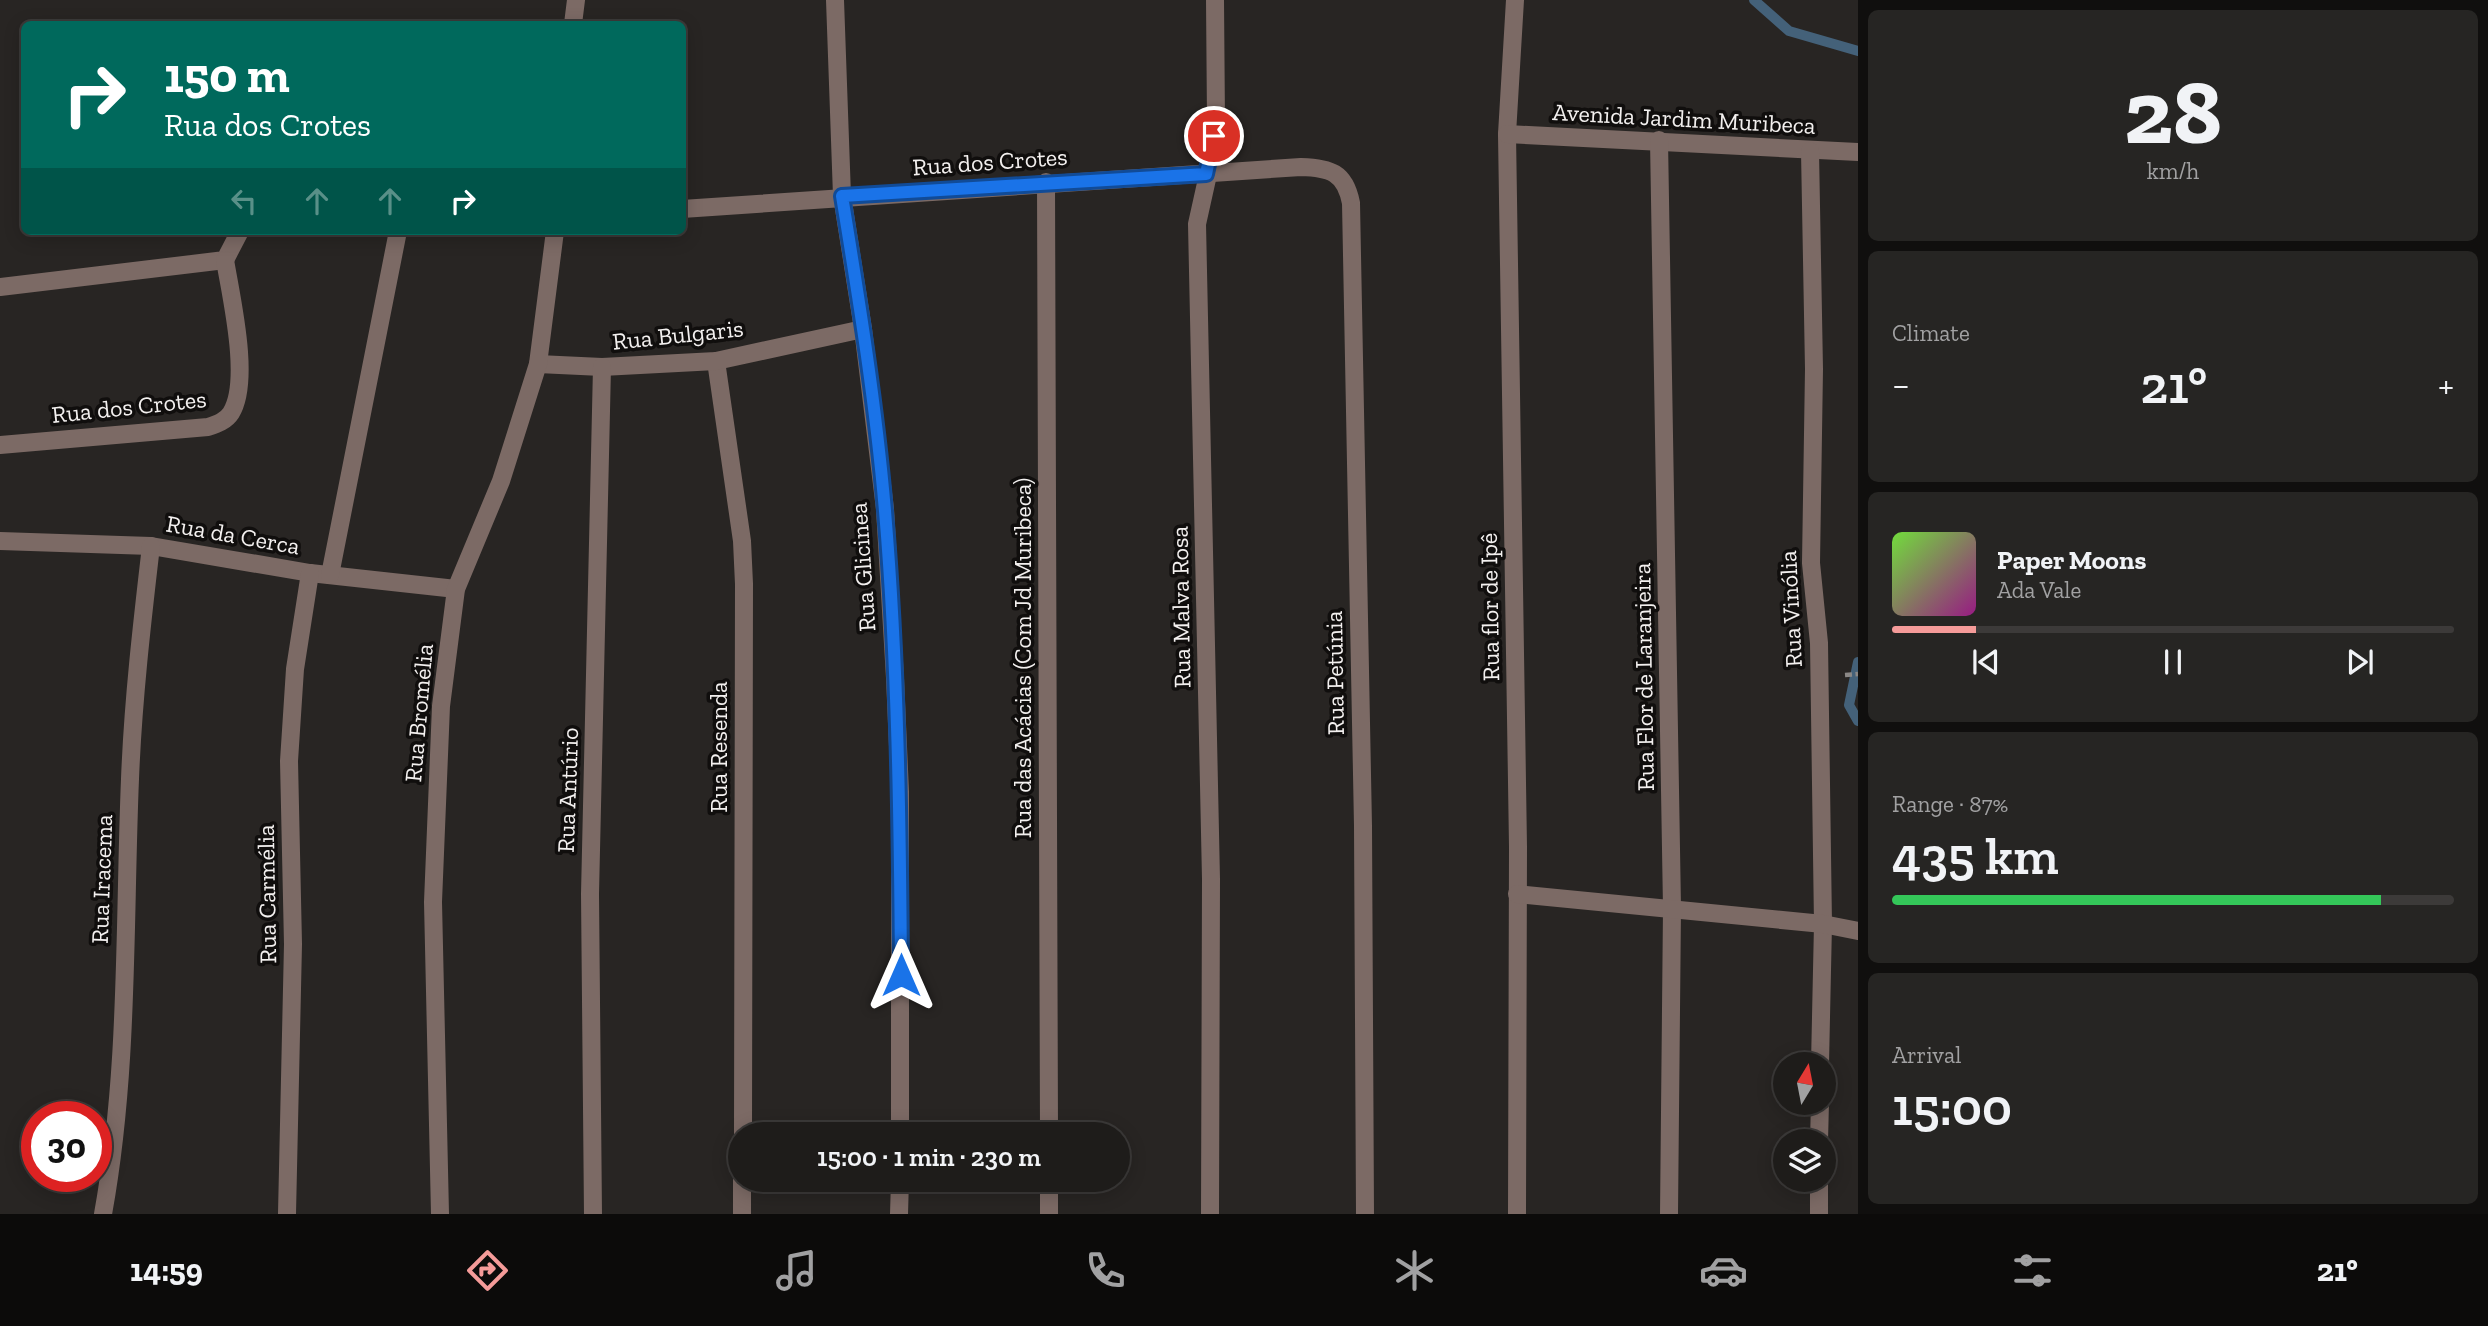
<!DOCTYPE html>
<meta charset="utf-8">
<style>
:root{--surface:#1e1c1a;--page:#262523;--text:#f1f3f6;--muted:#a1a1a2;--line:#3c3a39;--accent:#f59b99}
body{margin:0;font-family:"Zilla Slab",serif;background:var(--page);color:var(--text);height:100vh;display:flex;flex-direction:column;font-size:26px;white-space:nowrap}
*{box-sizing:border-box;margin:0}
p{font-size:23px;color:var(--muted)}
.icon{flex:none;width:38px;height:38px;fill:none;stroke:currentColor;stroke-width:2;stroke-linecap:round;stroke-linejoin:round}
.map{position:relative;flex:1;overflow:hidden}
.details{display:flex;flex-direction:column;gap:10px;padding:10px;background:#100f0e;width:630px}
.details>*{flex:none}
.banner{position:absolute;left:21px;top:21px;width:665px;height:214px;border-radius:10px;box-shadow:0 4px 18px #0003,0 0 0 2px var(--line);background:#00695c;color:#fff;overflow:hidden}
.needle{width:46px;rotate:10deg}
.buttons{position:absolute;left:1773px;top:1052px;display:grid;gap:14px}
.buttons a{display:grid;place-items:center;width:63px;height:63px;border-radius:50%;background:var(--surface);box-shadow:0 4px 18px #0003,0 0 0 2px var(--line);font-size:35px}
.speed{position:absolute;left:21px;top:1101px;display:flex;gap:14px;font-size:35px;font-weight:700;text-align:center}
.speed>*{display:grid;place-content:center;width:91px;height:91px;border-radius:50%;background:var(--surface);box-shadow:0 4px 18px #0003,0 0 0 2px var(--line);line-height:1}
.speed .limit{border:10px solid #d22;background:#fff;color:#111}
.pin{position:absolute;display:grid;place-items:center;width:60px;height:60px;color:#fff;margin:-30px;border:4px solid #fff;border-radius:50%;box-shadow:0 2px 7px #0007}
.me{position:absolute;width:77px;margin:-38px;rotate:0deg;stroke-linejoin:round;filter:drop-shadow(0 0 5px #0008)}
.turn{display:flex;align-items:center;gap:24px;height:147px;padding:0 28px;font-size:32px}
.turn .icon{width:91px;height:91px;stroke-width:2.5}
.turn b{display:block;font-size:49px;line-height:60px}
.lanes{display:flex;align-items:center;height:66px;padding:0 28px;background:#0003;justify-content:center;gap:35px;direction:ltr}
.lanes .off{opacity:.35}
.big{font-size:52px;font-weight:600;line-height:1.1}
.details .widget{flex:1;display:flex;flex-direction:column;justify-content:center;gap:10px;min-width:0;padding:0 24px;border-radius:10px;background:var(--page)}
.details .dial{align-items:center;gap:0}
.dial b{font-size:91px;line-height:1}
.song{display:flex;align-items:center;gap:21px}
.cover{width:84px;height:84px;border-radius:10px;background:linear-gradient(135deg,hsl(100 70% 55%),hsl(310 70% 35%))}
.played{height:7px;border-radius:4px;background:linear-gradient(90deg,var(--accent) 15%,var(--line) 15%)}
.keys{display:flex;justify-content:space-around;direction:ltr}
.heat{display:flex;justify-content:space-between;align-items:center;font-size:38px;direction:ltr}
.charge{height:10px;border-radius:5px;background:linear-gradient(90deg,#34c759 87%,var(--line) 0)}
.trip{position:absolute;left:728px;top:1122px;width:402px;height:70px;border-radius:35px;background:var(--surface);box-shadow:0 4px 18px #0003,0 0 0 2px var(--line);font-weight:600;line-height:70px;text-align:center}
.tab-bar{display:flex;height:112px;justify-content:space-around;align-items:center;background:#0c0b0a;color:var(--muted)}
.tab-bar .icon{width:49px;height:49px}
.tab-bar .selected{color:var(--accent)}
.tab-bar b{font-size:32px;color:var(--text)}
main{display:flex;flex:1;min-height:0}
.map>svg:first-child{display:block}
</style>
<main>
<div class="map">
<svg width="1858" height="1214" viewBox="0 0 1858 1214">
<rect width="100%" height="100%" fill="#282523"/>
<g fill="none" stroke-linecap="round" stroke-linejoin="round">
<g stroke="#446179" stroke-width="10">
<path d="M1754 0 1789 31 1858 51"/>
<path d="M1858 662 1849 705 1858 721"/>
</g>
<path stroke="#8b8886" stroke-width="4.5" stroke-dasharray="7 3.5" stroke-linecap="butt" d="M1845 675 1858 674"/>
<g stroke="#7c6a65" stroke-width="18">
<path d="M835 0 842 196 863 329 885 509 895 678 900 792V1134"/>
<path d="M1515 0 1507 134 1518 847 1517 1214"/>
<path d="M573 24 576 0"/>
<path d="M1507 134 1858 152"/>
<path d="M1659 140 1672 908 1669 1214"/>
<path d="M1810 151 1814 369 1811 563 1819 643 1823 924 1820 1064"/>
<path d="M1046 182 1049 1134"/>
<path d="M682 209 1301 167C1330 168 1345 172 1351 203L1363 826 1365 1214"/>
<path d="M0 287 225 260 240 231"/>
<path d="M716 361 742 541 744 584 743 1134"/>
<path d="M538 364 602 367 716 361 863 329"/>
<path d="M0 445 208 427C217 424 226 421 231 413 251 381 231 297 225 260"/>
<path d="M0 541 151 546 310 573 456 589"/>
<path d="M330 575 398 231"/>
<path d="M1517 894 1823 924 1858 931"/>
<path d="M1819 1141 1820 1102"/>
<path d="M1049 1180V1214"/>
<path d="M103 1214C129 1071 124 924 130 779 133 701 142 623 151 546"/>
<path d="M287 1214 293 944 289 761 295 669 310 573"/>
<path d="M440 1214 433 902 441 706 456 589 501 481 538 364 555 231"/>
<path d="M593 1214 590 894 602 367"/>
<path d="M742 1214V1180"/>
<path d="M899 1214 900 1180"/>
<path d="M1210 1214 1211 879 1197 224 1213 152 1216 121 1215 0"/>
<path d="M1819 1214V1180"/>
</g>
</g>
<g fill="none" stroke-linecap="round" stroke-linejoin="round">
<defs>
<path id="route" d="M901 975C900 820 898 665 885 511 876 405 859 300 842 196L1206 174 1214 136"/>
</defs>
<use href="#route" stroke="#114b97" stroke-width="18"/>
<use href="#route" stroke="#1a73e8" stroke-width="12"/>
</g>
<g text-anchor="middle" stroke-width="7" stroke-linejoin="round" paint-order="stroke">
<g font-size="24" fill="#f3f0ef" stroke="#100e0d">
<text transform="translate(1684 119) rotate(3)" y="8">Avenida Jardim Muribeca</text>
<text transform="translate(990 162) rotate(-4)" y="8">Rua dos Crotes</text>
<text transform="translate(678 335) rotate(-6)" y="8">Rua Bulgaris</text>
<text transform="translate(129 407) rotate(-6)" y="8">Rua dos Crotes</text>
<text transform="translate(233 535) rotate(10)" y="8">Rua da Cerca</text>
<text transform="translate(863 567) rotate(-94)" y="8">Rua Glicinea</text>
<text transform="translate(1181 607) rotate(-91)" y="8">Rua Malva Rosa</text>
<text transform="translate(1490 607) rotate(-91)" y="8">Rua flor de Ipê</text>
<text transform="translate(1791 609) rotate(-93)" y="8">Rua Vinólia</text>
<text transform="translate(1023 658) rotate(-90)" y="8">Rua das Acácias (Com Jd Muribeca)</text>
<text transform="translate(1335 673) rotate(-91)" y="8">Rua Petúnia</text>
<text transform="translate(1644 677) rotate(-91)" y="8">Rua Flor de Laranjeira</text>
<text transform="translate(419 713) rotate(-85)" y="8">Rua Bromélia</text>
<text transform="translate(719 747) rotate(-90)" y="8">Rua Resenda</text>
<text transform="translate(568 790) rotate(-88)" y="8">Rua Antúrio</text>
<text transform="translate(102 879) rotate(-88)" y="8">Rua Iracema</text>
<text transform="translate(267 894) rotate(-91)" y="8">Rua Carmélia</text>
</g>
</g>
</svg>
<div class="buttons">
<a><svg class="needle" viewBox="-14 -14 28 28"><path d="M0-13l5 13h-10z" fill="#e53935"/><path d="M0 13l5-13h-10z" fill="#a1a1a2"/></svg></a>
<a><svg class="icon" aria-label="layers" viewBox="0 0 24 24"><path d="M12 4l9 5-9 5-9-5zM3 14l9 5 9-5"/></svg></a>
</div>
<div class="speed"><div class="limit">30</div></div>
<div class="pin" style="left:1214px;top:136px;background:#d93025"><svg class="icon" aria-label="arrive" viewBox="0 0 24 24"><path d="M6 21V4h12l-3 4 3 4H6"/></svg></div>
<svg class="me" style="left:901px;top:975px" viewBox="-20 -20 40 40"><path d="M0-17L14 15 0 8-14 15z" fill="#1a73e8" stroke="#fff" stroke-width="4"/></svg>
<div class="trip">15:00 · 1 min · 230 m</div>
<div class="banner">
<div class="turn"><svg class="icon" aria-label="right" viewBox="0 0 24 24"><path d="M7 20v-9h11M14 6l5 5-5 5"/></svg><div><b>150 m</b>Rua dos Crotes</div></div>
<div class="lanes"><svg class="icon off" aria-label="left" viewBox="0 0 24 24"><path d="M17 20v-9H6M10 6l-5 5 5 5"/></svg><svg class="icon off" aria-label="ahead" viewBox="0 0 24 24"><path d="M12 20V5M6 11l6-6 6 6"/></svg><svg class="icon off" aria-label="ahead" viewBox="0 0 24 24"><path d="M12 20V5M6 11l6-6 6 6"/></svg><svg class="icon" aria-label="right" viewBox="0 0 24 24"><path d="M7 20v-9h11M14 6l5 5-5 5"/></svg></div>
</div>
</div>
<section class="details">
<div class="widget dial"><b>28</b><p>km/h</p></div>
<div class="widget"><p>Climate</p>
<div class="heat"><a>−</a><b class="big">21°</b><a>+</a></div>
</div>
<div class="widget">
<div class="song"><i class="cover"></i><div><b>Paper Moons</b><p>Ada Vale</p></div></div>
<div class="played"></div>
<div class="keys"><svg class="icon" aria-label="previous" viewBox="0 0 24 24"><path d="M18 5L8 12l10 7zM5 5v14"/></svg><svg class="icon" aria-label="pause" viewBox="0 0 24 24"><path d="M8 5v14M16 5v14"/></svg><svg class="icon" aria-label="next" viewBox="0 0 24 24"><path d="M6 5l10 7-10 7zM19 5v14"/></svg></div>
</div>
<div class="widget"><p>Range · 87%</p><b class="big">435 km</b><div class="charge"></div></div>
<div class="widget"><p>Arrival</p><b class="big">15:00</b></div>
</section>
</main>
<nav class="tab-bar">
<b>14:59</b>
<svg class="icon selected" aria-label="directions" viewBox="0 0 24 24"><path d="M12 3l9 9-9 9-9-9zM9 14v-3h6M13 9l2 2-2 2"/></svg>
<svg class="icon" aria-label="music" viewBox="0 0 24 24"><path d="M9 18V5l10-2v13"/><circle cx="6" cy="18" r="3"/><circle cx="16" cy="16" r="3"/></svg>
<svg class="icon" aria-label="phone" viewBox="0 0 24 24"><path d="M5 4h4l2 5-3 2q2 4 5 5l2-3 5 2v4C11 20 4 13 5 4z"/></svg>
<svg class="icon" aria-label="climate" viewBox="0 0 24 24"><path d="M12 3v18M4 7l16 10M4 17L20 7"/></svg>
<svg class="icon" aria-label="car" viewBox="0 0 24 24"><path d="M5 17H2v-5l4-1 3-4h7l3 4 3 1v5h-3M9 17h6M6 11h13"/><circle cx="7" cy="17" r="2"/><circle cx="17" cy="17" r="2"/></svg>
<svg class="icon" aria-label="filters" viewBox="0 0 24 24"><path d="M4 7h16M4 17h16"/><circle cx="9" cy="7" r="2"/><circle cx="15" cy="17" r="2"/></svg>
<b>21°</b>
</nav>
